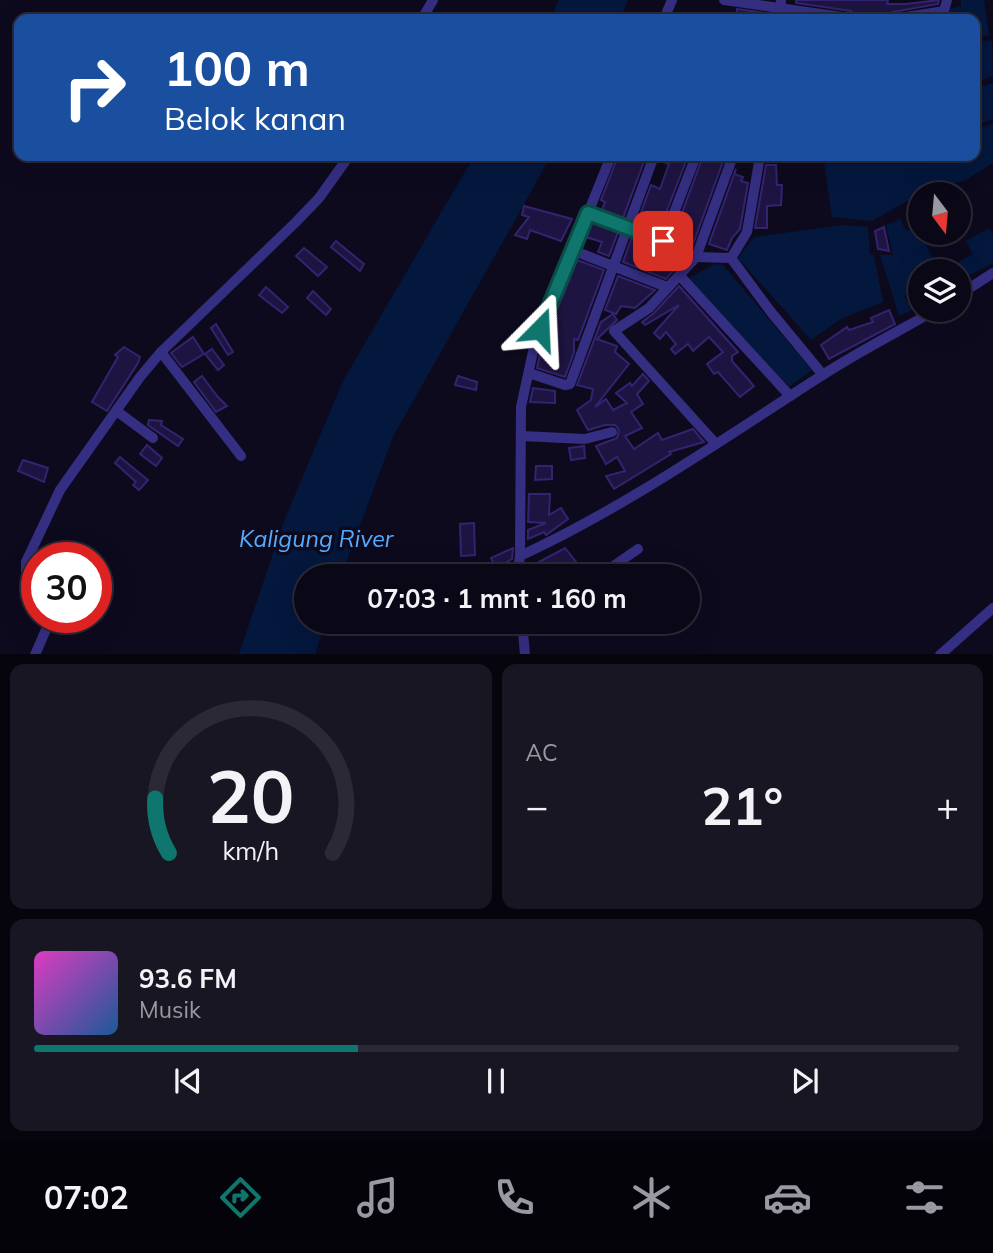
<!DOCTYPE html>
<html lang="id">
<meta charset="utf-8">
<style>
:root{--surface:#0a0816;--page:#181623;--text:#f1f3f6;--muted:#999aa1;--line:#2a2935;--accent:#0f766e}
body{margin:0;font-family:Mulish,sans-serif;background:var(--page);color:var(--text);height:100vh;display:flex;flex-direction:column;font-size:26px;white-space:nowrap}
*{box-sizing:border-box;margin:0}
p{font-size:23px;color:var(--muted)}
.icon{flex:none;width:38px;height:38px;fill:none;stroke:currentColor;stroke-width:2;stroke-linecap:round;stroke-linejoin:round}
.map{position:relative;height:654px;overflow:hidden}
.panel{display:flex;flex-direction:column;gap:10px;padding:10px;background:#06040c;flex:1}
.panel>*{flex:none}
.guide{position:absolute;left:14px;top:14px;width:966px;height:147px;border-radius:14px;box-shadow:0 7px 28px #0002,0 0 0 2px var(--line);background:#1a4fa0;color:#fff;overflow:hidden}
.needle{width:46px;rotate:164deg}
.buttons{position:absolute;left:908px;top:182px;display:grid;gap:14px}
.buttons a{display:grid;place-items:center;width:63px;height:63px;border-radius:50%;background:var(--surface);box-shadow:0 7px 28px #0002,0 0 0 2px var(--line);font-size:35px}
.speed{position:absolute;left:21px;top:542px;display:flex;gap:14px;font-size:35px;font-weight:700;text-align:center}
.speed>*{display:grid;place-content:center;width:91px;height:91px;border-radius:50%;background:var(--surface);box-shadow:0 7px 28px #0002,0 0 0 2px var(--line);line-height:1}
.speed .limit{border:10px solid #d22;background:#fff;color:#111}
.pin{position:absolute;display:grid;place-items:center;width:60px;height:60px;color:#fff;margin:-30px;border-radius:14px;box-shadow:0 4px 10px #0006}
.me{position:absolute;width:77px;margin:-38px;rotate:21deg;stroke-linejoin:round;filter:drop-shadow(0 0 5px #0008)}
.turn{display:flex;align-items:center;gap:24px;height:147px;padding:0 35px;font-size:32px}
.turn .icon{width:91px;height:91px;stroke-width:2.5}
.turn b{display:block;font-size:49px;line-height:60px}
.big{font-size:52px;font-weight:700;line-height:1.1}
.panel .widget{flex:1;display:flex;flex-direction:column;justify-content:center;gap:10px;min-width:0;padding:0 24px;border-radius:14px;background:var(--page)}
.panel .dial{align-items:center;gap:0}
.dial svg{height:182px;overflow:visible;fill:none;stroke:var(--line);stroke-width:7;stroke-linecap:round;text-anchor:middle}
.dial text{fill:var(--text);stroke:none}
.song{display:flex;align-items:center;gap:21px}
.cover{width:84px;height:84px;border-radius:10px;background:linear-gradient(135deg,hsl(310 70% 55%),hsl(210 70% 35%))}
.played{height:7px;border-radius:4px;background:linear-gradient(90deg,var(--accent) 35%,var(--line) 35%)}
.keys{display:flex;justify-content:space-around;direction:ltr}
.heat{display:flex;justify-content:space-between;align-items:center;font-size:38px;direction:ltr}
.panel .tiles{flex:1;display:grid;gap:10px;grid-template-columns:1fr 1fr}
.widget:last-child{grid-column:span 2}
.trip{position:absolute;left:294px;top:564px;width:406px;height:70px;border-radius:35px;background:var(--surface);box-shadow:0 7px 28px #0002,0 0 0 2px var(--line);font-weight:700;line-height:70px;text-align:center}
.menu{display:flex;height:112px;justify-content:space-around;align-items:center;background:#040309;color:var(--muted)}
.menu .icon{width:49px;height:49px}
.menu .on{color:var(--accent)}
.menu b{font-size:32px;color:var(--text)}
.map>svg:first-child{display:block}
</style>
<div class="map">
<svg width="993" height="655" viewBox="0 0 993 655">
<rect width="100%" height="100%" fill="#0e0a1e"/>
<g fill="#04173d">
<path d="M559 0H628L620 19H550Z"/>
<path d="M961 0H984L989 35 975 38V19H949L950 9 961 6Z"/>
<path d="M992 40 993 76 975 82V42Z"/>
<path d="M993 83V119L975 126V89Z"/>
<path d="M993 123V163L964 181 944 186 934 193 920 194 872 221 832 217 824 164 849 159 851 156H975V130Z"/>
<path d="M474 156H551L393 437 341 576H306V621H326L315 654H239L284 521 343 381Z"/>
<path d="M900 219 906 230 919 231 939 271H920V287L904 296 912 310 899 316 880 255H893L886 225Z"/>
<path d="M842 225 868 227 870 254 874 255 883 302 841 319 811 340 738 258 754 237Z"/>
<path d="M989 228 993 234V263L962 279 954 265 973 254 966 241Z"/>
<path d="M715 264 723 265 812 370 789 387 687 279Z"/>
</g>
<g fill="#1e1441" stroke="#342370" stroke-width="2">
<path d="M796 0H888L887 4H906L939 0 938 4 893 12 887 18 870 19H857L851 11 796 3Z"/>
<path d="M737 9 772 14V19H736Z"/>
<path d="M618 156H646L623 218 602 210 605 202 601 200Z"/>
<path d="M661 156H688L659 231 637 223 651 185 660 189 669 164 660 161Z"/>
<path d="M703 156H725L692 247 681 243 679 246 673 237Z"/>
<path d="M766 165H776L777 185H782L781 205 767 206V228H755Z"/>
<path d="M736 169 734 174 743 177 741 181 748 183 740 229 732 238 727 250 709 244Z"/>
<path d="M524 206 572 219 561 241 530 230 527 239 515 235 529 217 522 215Z"/>
<path d="M592 222 618 232 609 256 598 252 602 242 586 237Z"/>
<path d="M884 227 889 251 878 249 875 231Z"/>
<path d="M632 237 664 249 669 259 679 261 677 266 666 279 623 262Z"/>
<path d="M336 241 364 264 360 271 331 247Z"/>
<path d="M304 248 327 267 318 276 296 256Z"/>
<path d="M577 260 604 270 578 340 574 339V352L565 377 537 368 541 349Z"/>
<path d="M618 276 655 290 635 308 621 306 616 314 605 310Z"/>
<path d="M679 286 738 352 732 356V361L754 386 740 397 718 372 714 374 707 364 723 352 709 337 693 351 688 344 675 354 671 349 676 344 666 332 660 339 654 333 679 305 645 325 642 322 654 313Z"/>
<path d="M266 287 288 307 282 313 259 295Z"/>
<path d="M313 291 331 309 326 315 307 298Z"/>
<path d="M889 310 895 324 829 359 821 345 847 327 849 330 873 322 871 318Z"/>
<path d="M613 314 617 320 597 339 617 346 615 352 629 364 595 407 606 399 613 410 627 403 616 393 630 383 632 386 643 374 649 381 637 394 643 404 631 412 642 428 625 436 634 449 658 433 662 440 693 429 704 442 669 452 671 454 614 489 606 476 625 471 617 457 606 464 596 446 617 438 619 430 615 425H605L588 430 577 410 591 400 593 389 577 385 601 322Z"/>
<path d="M216 324 233 352 228 355 211 328Z"/>
<path d="M193 337 204 354 182 367 171 353Z"/>
<path d="M124 347 140 357 138 363 107 411 92 402 118 357 115 355Z"/>
<path d="M212 349 224 365 218 370 205 354Z"/>
<path d="M202 376 218 397 227 406 216 412 194 382Z"/>
<path d="M458 376 477 382 476 390 455 385Z"/>
<path d="M533 388 555 391V403L530 402Z"/>
<path d="M149 420 162 421 161 425 183 439 178 446 148 425Z"/>
<path d="M147 445 162 458 156 466 140 454Z"/>
<path d="M584 446 585 458 571 460 569 448Z"/>
<path d="M120 457 148 480 139 490 133 485 136 482 115 463Z"/>
<path d="M23 460 48 468 44 482 18 471Z"/>
<path d="M536 466H552V479L535 480Z"/>
<path d="M529 494H550L549 515 561 508 568 519 546 535 544 532 528 539V530L546 523 528 522Z"/>
<path d="M474 523 475 555 461 556 460 524Z"/>
<path d="M513 548 512 559 496 568 491 558Z"/>
<path d="M565 548 581 568 567 576H546L539 562Z"/>
</g>
<g fill="none" stroke-linecap="round" stroke-linejoin="round">
<g stroke="#352f83" stroke-width="10">
<path d="M724 0 849 18"/>
<path d="M665 17 680 19"/>
<path d="M422 19 433 0"/>
<path d="M664 19 672 0"/>
<path d="M779 19 781 0"/>
<path d="M894 19 944 11 947 0"/>
<path d="M588 213 669 243 674 253 696 257 731 258 747 232 760 156"/>
<path d="M663 241 696 156"/>
<path d="M572 250 667 287"/>
<path d="M731 258 771 312 823 375"/>
<path d="M680 276 790 396"/>
<path d="M959 295 993 273"/>
<path d="M161 352 241 456"/>
<path d="M529 373 565 385 570 384 654 156"/>
<path d="M118 412 153 438"/>
<path d="M522 436 585 439 612 432"/>
<path d="M716 444 614 331 649 308 696 257 733 156"/>
<path d="M520 556C626 507 723 439 821 376 858 352 897 332 936 310"/>
<path d="M517 576 520 556 521 407 534 347 611 156"/>
<path d="M599 576 638 549"/>
<path d="M37 580 26 571V562L60 490 140 377 161 352 296 222 319 198 349 156"/>
<path d="M522 621 525 655"/>
<path d="M35 655 51 618"/>
<path d="M940 655 993 608"/>
</g>
</g>
<g fill="none" stroke-linecap="round" stroke-linejoin="round">
<defs>
<path id="route" d="M540 329 588 213 663 241"/>
</defs>
<use href="#route" stroke="#0a4d48" stroke-width="18"/>
<use href="#route" stroke="#0f766e" stroke-width="12"/>
</g>
<g text-anchor="middle" stroke-width="7" stroke-linejoin="round" paint-order="stroke">
<g font-size="23" font-style="italic" fill="#55acff" stroke="#0e0a1e">
<text x="316" y="547">Kaligung River</text>
</g>
</g>
</svg>
<div class="buttons">
<a><svg class="needle" viewBox="-14 -14 28 28"><path d="M0-13l5 13h-10z" fill="#e53935"/><path d="M0 13l5-13h-10z" fill="#999aa1"/></svg></a>
<a><svg class="icon" aria-label="layers" viewBox="0 0 24 24"><path d="M12 4l9 5-9 5-9-5zM3 14l9 5 9-5"/></svg></a>
</div>
<div class="speed"><div class="limit">30</div></div>
<div class="pin" style="left:663px;top:241px;background:#d93025"><svg class="icon" aria-label="arrive" viewBox="0 0 24 24"><path d="M6 21V4h12l-3 4 3 4H6"/></svg></div>
<svg class="me" style="left:540px;top:329px" viewBox="-20 -20 40 40"><path d="M0-17L14 15 0 8-14 15z" fill="#0f766e" stroke="#fff" stroke-width="4"/></svg>
<div class="trip">07:03 · 1 mnt · 160 m</div>
<div class="guide">
<div class="turn"><svg class="icon" aria-label="right" viewBox="0 0 24 24"><path d="M7 20v-9h11M14 6l5 5-5 5"/></svg><div><b>100 m</b>Belok kanan</div></div>
</div>
</div>
<section class="panel">
<div class="tiles">
<div class="widget dial"><svg viewBox="0 0 100 80">
<path d="M14 69A42 42 0 1 1 86 69"/>
<path d="M14 69A42 42 0 0 1 8 45" stroke="#0f766e"/>
<text x="50" y="56" font-size="32" font-weight="700">20</text>
<text x="50" y="72" font-size="11">km/h</text>
</svg></div>
<div class="widget"><p>AC</p>
<div class="heat"><a>−</a><b class="big">21°</b><a>+</a></div>
</div>
<div class="widget">
<div class="song"><i class="cover"></i><div><b>93.6 FM</b><p>Musik</p></div></div>
<div class="played"></div>
<div class="keys"><svg class="icon" aria-label="previous" viewBox="0 0 24 24"><path d="M18 5L8 12l10 7zM5 5v14"/></svg><svg class="icon" aria-label="pause" viewBox="0 0 24 24"><path d="M8 5v14M16 5v14"/></svg><svg class="icon" aria-label="next" viewBox="0 0 24 24"><path d="M6 5l10 7-10 7zM19 5v14"/></svg></div>
</div>
</div>
</section>
<nav class="menu">
<b>07:02</b>
<svg class="icon on" aria-label="directions" viewBox="0 0 24 24"><path d="M12 3l9 9-9 9-9-9zM9 14v-3h6M13 9l2 2-2 2"/></svg>
<svg class="icon" aria-label="music" viewBox="0 0 24 24"><path d="M9 18V5l10-2v13"/><circle cx="6" cy="18" r="3"/><circle cx="16" cy="16" r="3"/></svg>
<svg class="icon" aria-label="phone" viewBox="0 0 24 24"><path d="M5 4h4l2 5-3 2q2 4 5 5l2-3 5 2v4C11 20 4 13 5 4z"/></svg>
<svg class="icon" aria-label="climate" viewBox="0 0 24 24"><path d="M12 3v18M4 7l16 10M4 17L20 7"/></svg>
<svg class="icon" aria-label="car" viewBox="0 0 24 24"><path d="M5 17H2v-5l4-1 3-4h7l3 4 3 1v5h-3M9 17h6M6 11h13"/><circle cx="7" cy="17" r="2"/><circle cx="17" cy="17" r="2"/></svg>
<svg class="icon" aria-label="filters" viewBox="0 0 24 24"><path d="M4 7h16M4 17h16"/><circle cx="9" cy="7" r="2"/><circle cx="15" cy="17" r="2"/></svg>
</nav>
